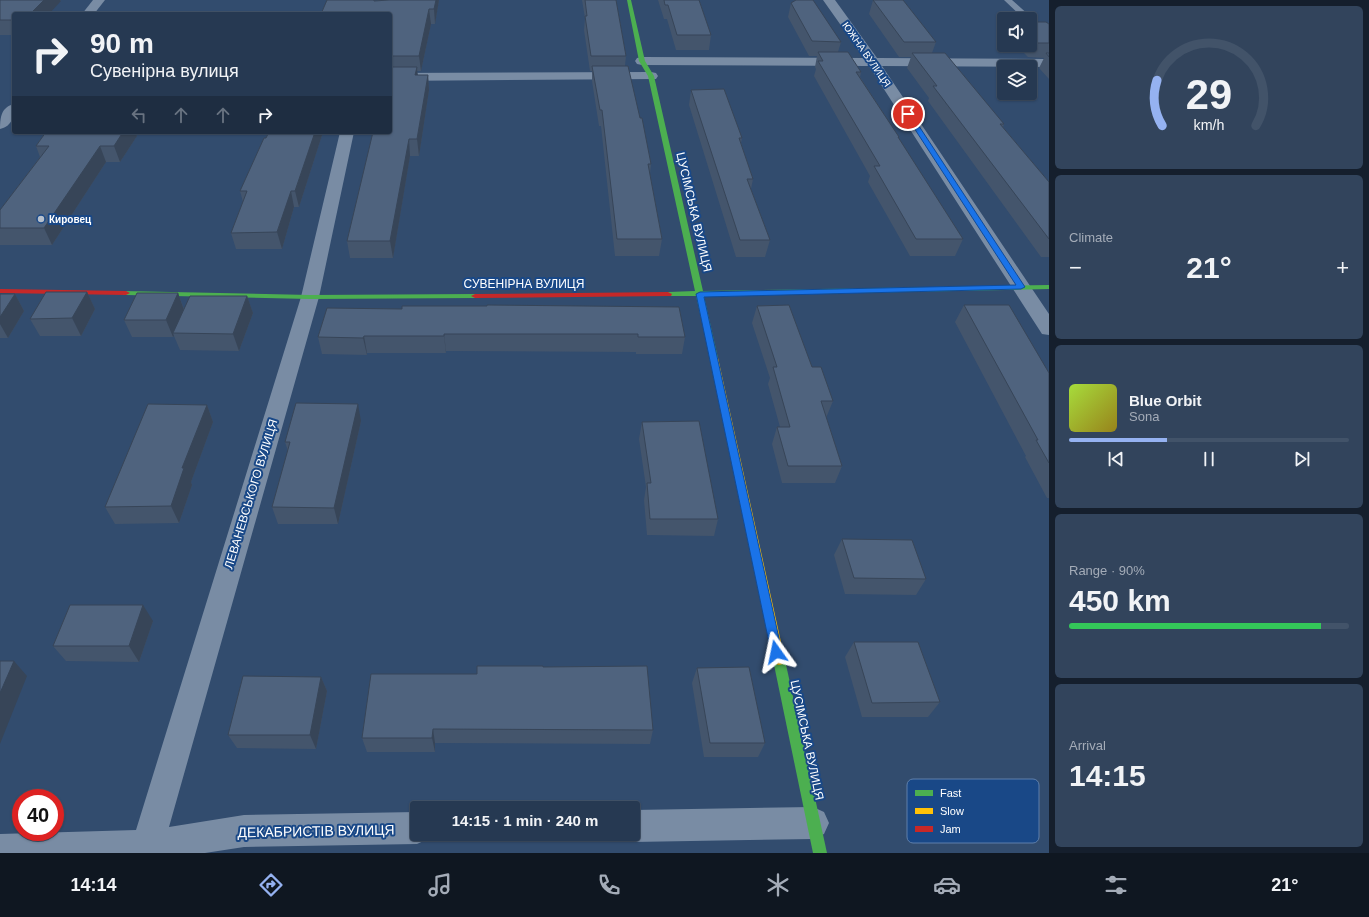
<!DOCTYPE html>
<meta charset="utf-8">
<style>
:root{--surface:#263952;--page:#32445c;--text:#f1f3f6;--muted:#a4acb8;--line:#425369;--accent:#95b2f1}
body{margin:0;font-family:Helvetica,sans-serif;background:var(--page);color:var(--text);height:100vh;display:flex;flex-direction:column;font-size:15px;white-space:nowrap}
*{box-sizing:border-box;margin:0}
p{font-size:13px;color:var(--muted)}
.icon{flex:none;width:22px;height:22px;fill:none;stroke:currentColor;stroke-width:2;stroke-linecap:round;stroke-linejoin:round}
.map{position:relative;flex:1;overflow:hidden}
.sheet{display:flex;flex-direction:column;gap:6px;padding:6px;background:#151f2d;width:320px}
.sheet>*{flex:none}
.top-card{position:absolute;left:12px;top:12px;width:380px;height:122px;border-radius:4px;box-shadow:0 1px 3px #0004,0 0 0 1px var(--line);background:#263952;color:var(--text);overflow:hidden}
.tools{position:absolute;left:997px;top:12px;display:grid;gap:8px}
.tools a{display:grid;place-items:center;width:40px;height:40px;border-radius:4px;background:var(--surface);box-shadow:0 1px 3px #0004,0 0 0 1px var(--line);font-size:20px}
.speed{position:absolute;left:12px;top:789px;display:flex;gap:8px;font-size:20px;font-weight:700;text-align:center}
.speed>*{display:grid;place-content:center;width:52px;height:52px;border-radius:50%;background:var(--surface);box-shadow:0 1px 3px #0004,0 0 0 1px var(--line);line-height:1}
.speed .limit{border:6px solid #d22;background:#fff;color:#111}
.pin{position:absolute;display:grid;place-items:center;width:34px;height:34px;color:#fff;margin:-17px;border:2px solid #fff;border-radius:50%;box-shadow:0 1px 4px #0007}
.me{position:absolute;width:44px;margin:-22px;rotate:348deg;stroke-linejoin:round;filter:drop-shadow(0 0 3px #0008)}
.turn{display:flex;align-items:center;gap:14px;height:84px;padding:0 12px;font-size:18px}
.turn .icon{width:52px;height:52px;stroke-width:2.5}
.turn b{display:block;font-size:28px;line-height:34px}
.lanes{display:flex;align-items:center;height:38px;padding:0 12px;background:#0003;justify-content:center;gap:20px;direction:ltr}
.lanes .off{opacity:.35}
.big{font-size:30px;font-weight:700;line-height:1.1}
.sheet .widget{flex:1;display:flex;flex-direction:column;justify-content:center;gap:6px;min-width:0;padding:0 14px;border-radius:6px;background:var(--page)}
.sheet .dial{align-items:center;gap:0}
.dial svg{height:104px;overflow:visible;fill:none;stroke:var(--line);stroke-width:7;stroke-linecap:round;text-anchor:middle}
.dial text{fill:var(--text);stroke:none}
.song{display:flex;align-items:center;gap:12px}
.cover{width:48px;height:48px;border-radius:6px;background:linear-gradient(135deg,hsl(80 70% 55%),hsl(50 70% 35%))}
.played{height:4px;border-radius:2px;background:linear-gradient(90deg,var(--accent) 35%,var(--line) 35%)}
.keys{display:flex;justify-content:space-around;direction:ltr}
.heat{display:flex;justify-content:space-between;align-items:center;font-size:22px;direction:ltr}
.charge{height:6px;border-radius:3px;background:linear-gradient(90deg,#34c759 90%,var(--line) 0)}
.trip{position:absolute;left:410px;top:801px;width:230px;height:40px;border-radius:4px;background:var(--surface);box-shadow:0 1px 3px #0004,0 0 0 1px var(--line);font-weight:700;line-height:40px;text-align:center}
.menu{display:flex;height:64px;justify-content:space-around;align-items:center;background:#0f1721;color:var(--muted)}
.menu .icon{width:28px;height:28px}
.menu .selected{color:var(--accent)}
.menu b{font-size:18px;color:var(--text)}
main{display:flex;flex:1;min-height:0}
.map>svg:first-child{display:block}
</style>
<main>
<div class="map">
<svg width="1049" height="853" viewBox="0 0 1049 853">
<rect width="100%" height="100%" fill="#324c6e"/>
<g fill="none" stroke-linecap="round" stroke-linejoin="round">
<path fill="#798ca4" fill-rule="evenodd" d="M1004 0H1012L1031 17V21L1030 19H1024Z"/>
<g fill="#798ca4" fill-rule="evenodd">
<path d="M93 0H105L94 14H82Z"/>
<path d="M823 0H835L877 58 1049 59V67L882 66 1049 314V335L1042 334 869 66 642 65 637 64 635 61 637 58 642 57 864 58Z"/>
<path d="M651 72 656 73 658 76 656 79 390 81V73Z"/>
<path d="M14 104C14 115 13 126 0 129 0 118 1 107 14 104Z"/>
<path d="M340 132H354L319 297 169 827 244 815 417 812V834H430L428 839 417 844 244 847 205 853H0V834L136 830 301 297Z"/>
<path d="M813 807 824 812 829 823 824 834 813 839 633 842 622 837 620 834H633V810Z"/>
</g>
<g fill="#4caf50" fill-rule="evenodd">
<path d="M627 0H631L645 61 654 76 703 291 1049 285V289L704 296 718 358 717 360H711L696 296H668L664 294 668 292 695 291 648 76 639 61Z"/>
<path d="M123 291 310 295 475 294 479 296 475 298 310 299 126 295H123Z"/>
<path d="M779 655 783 656 785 660 827 853H813L773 660 775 656Z"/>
</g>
<path fill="#ffc107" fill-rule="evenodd" d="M714 355 718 358 785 660 783 664 779 665 775 664 773 660 710 358Z"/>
<g fill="#c62828" fill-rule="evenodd">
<path d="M0 289 126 291 130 293 126 295 0 293Z"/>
<path d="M668 292 672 294 671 296 475 298 471 296 475 294Z"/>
</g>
</g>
<g fill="#44556c">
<path d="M0 0H60L61 1 14 14V35H0Z"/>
<path d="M327 0H375V1L384 0H439L435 24H431L421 71H417L418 75H428L429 90 419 156H410L393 258H350L347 241 390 132V14Z"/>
<path d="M582 0H616L626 56 625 66 640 118 651 164 650 174 662 239 659 256H615L601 126H599L592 81V71H590L584 30 585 18Z"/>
<path d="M658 0H699L711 35 709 50H676L667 19H664Z"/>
<path d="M873 0 936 42 932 53 1004 124 1003 127 1049 182V257H1041L928 101 929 98 907 68 911 57H899L869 14Z"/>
<path d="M791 3 841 42 838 52 861 72 860 77 899 137V139L963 239 955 256H910L868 182 870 176 814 76 816 69 815 67 817 56H809L788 17Z"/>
<path d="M1030 22 1049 24V79L1039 68 1044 58 1028 57 1016 45H1030Z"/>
<path d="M691 90 742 138 741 143 753 179 751 189 770 240 765 257H736L689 105Z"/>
<path d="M46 132H135L137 136 120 162H106L52 245H0V210L40 157 36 146Z"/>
<path d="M269 132H323L299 207H294L282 249H236L231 233 243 202 240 191Z"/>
<path d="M87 292 95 309 81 336H40L30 319Z"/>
<path d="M178 293 184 309 247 296 253 313 239 351 180 350 174 336 173 337H132L124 320Z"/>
<path d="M0 294H15L24 311 8 338H0Z"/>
<path d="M964 305 1044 366 1049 373V498H1047L1025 457 1026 456 955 322Z"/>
<path d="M757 306 833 401 826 418 842 466 835 483H782L772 444 777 427H780L768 384 770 378 752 323Z"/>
<path d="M327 308 685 337 682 354H636V352L446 351V353H367V355L322 354 318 337Z"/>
<path d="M207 405 213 422 191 482 192 485 179 523 115 524 105 507Z"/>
<path d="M361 421 338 524H278L272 507 288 451 285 442Z"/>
<path d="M642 422 718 519 714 536 647 535 644 500 646 487 639 439Z"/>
<path d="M842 539 926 579 916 595 845 594 834 555Z"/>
<path d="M153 621 139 662 66 661 53 646Z"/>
<path d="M854 642 940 702 928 717H862L845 657Z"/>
<path d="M543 667 653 730 650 744 435 743V752H367L362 738 477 674Z"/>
<path d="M697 668 765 743 758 757H704L692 683Z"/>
<path d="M321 677 327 691 316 749 237 748 228 735Z"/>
</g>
<g fill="#374558">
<path d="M44 0H60L61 1 49 14H30Z"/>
<path d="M436 0H439L435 24 434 9Z"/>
<path d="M429 9 431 24 421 71 419 56Z"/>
<path d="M417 67 418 82 415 75Z"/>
<path d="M428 75 429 90 419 156 417 139Z"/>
<path d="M123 132H135L137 136 120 162 114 146Z"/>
<path d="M315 132H323L299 207 295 191Z"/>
<path d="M409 139 410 156 393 258 390 241Z"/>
<path d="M100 146 106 162 52 245 44 228Z"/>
<path d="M291 191 294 207 282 249 277 232Z"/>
<path d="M87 292 95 309 81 336 72 318Z"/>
<path d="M178 293 184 310 173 333 174 336 173 337 166 320Z"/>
<path d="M15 294 24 311 8 338 0 324V317Z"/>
<path d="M247 296 253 313 239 351 233 334Z"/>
<path d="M444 334 446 351V353L444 336Z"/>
<path d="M364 336 367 353V355L363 338Z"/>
<path d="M358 404 361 421 338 524 334 508Z"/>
<path d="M207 405 213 422 191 482 192 485 179 523 171 506 182 468Z"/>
<path d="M143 605 153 621 139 662 129 646Z"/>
<path d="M14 661 27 676 0 744V693Z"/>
<path d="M321 677 327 691 316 749 310 735Z"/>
<path d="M433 729 435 743V752L432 738Z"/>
</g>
<g fill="#4f637e" stroke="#374558">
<path d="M0 0H44L30 14H14V20H0Z"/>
<path d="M327 0H374V1L389 0H436L434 9H429L419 56H390V14H321Z"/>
<path d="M585 0H616L626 56H591L585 16H587Z"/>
<path d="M664 0H699L711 35H677L668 5H665Z"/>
<path d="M796 0H813L841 42 812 41 791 3Z"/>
<path d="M873 0H903L936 42H904Z"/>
<path d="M1030 22H1046L1049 24V43H1035L1030 38Z"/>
<path d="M818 52H848L861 72H856L899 137H898L963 239H916L874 166H880L818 61H823Z"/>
<path d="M912 53H945L1004 124H1000L1049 182V239L933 86H937Z"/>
<path d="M1046 53H1049V57Z"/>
<path d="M592 66H628L640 118H642L651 164H648L662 239H617L602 110H600Z"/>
<path d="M390 67H417L415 75H428L417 139H409L390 241H347L373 132H390Z"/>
<path d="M724 89 742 138H739L753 179H747L770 240H740L691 90Z"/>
<path d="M46 132H123L114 146H100L44 228H0V210L49 146H36Z"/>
<path d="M269 132H315L295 191H291L277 232 231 233 247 191H240L264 138H266Z"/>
<path d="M46 292H87L72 318 30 319Z"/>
<path d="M137 293H178L166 320H124Z"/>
<path d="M0 294H15L0 317Z"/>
<path d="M190 296H247L233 334 173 333Z"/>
<path d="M487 305 679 307 685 337H638V334H444V336H364L363 338 318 337 327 308 402 309V306H487Z"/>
<path d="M789 305 812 367H821L833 401H821L842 466H788L777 427H790L773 367H777L757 306Z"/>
<path d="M964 305H1009L1049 373V463L1036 440H1038Z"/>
<path d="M296 403 358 404 334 508 272 507 290 442H285Z"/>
<path d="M148 404 207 405 182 468H184L171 506 105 507Z"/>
<path d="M699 421 718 519H650L647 483H651L642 422Z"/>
<path d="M842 539 912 540 926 579 854 578Z"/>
<path d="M70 605H143L129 646H53Z"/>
<path d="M854 642H918L940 702 872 703Z"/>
<path d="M0 661H14L0 693Z"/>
<path d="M477 666H543V667L647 666 653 730 433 729 432 738H362L371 674H477Z"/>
<path d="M749 667 765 743H710L697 668Z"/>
<path d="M243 676 321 677 310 735H228Z"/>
</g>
<path fill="#1a73e8" stroke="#114b97" d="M905 113 911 114 1025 287 1021 289 704 297 782 652 780 656 776 657 772 656 771 652 696 294 700 292 1016 285 905 114Z"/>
<circle fill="#b7c0cc" stroke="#194887" stroke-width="1.5" cx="41" cy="219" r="4"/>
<g text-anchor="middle" stroke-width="4" stroke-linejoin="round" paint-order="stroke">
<g font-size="10" fill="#fff" stroke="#194887">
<text transform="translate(867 54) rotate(55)" y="4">ЮЖНА ВУЛИЦЯ</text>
</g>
<g font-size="10" font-weight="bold" fill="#fff" stroke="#194887" text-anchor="start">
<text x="49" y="223">Кировец</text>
</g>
<g font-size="12" fill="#fff" stroke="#194887">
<text transform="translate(694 212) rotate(77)" y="4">ЦУСІМСЬКА ВУЛИЦЯ</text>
<text x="524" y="288">СУВЕНІРНА ВУЛИЦЯ</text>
<text transform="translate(251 494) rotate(-73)" y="4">ЛЕВАНЕВСЬКОГО ВУЛИЦЯ</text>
<text transform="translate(807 740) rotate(78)" y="4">ЦУСІМСЬКА ВУЛИЦЯ</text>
</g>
<g font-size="14" fill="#fff" stroke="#194887">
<text transform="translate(316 831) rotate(-1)" y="5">ДЕКАБРИСТІВ ВУЛИЦЯ</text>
</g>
</g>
<rect x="907" y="779" width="132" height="64" rx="6" fill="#194887" stroke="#5e7fab" stroke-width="1"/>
<rect x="915" y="790" width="18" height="6" fill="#4caf50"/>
<rect x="915" y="808" width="18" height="6" fill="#ffc107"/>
<rect x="915" y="826" width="18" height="6" fill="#c62828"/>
<g font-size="11" fill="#fff">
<text x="940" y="797">Fast</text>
<text x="940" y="815">Slow</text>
<text x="940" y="833">Jam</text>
</g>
</svg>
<div class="tools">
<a><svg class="icon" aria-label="sound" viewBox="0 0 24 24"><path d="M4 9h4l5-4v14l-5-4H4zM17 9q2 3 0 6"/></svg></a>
<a><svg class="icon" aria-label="layers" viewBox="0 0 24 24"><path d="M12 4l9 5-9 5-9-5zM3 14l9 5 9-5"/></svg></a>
</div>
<div class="speed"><div class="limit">40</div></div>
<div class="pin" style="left:908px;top:114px;background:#d93025"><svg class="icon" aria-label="arrive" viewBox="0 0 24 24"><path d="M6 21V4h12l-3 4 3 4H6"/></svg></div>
<svg class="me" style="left:776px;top:652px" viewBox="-20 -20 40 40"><path d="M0-17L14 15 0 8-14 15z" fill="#1a73e8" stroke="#fff" stroke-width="4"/></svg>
<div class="trip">14:15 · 1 min · 240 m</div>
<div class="top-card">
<div class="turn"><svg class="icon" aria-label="right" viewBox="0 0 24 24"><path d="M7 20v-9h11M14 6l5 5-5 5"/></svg><div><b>90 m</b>Сувенірна вулиця</div></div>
<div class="lanes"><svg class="icon off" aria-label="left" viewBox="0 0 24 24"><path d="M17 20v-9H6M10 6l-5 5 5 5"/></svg><svg class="icon off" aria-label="ahead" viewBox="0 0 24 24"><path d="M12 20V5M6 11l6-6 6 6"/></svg><svg class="icon off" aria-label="ahead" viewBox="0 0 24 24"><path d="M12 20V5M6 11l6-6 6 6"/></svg><svg class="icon" aria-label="right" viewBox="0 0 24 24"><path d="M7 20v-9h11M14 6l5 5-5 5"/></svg></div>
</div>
</div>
<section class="sheet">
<div class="widget dial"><svg viewBox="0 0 100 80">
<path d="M14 69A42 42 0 1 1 86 69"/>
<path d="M14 69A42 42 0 0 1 10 34" stroke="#95b2f1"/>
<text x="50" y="56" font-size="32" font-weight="700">29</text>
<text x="50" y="72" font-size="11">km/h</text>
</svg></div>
<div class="widget"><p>Climate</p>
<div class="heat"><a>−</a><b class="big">21°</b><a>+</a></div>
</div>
<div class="widget">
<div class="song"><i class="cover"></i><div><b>Blue Orbit</b><p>Sona</p></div></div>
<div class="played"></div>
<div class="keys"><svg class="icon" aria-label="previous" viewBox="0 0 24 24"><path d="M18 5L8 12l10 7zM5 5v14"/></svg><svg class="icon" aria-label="pause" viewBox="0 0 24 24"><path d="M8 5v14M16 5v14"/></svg><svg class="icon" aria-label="next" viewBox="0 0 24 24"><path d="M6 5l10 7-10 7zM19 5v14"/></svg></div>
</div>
<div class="widget"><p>Range · 90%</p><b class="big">450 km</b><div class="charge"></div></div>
<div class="widget"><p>Arrival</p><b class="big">14:15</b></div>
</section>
</main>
<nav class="menu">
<b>14:14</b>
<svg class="icon selected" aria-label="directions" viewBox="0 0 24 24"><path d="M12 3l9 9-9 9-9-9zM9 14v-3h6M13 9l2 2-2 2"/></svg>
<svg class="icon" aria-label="music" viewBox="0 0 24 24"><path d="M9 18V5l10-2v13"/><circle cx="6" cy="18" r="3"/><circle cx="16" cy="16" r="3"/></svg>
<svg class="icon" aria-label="phone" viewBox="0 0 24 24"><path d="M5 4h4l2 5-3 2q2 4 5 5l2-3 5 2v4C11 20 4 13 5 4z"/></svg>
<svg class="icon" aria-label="climate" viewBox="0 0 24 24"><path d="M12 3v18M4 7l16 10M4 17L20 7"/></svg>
<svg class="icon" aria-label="car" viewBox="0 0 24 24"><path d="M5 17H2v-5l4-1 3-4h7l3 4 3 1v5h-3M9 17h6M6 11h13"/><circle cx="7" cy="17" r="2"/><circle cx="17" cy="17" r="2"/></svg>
<svg class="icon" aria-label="filters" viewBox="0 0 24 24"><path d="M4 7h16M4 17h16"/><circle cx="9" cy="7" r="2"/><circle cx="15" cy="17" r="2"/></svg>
<b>21°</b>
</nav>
